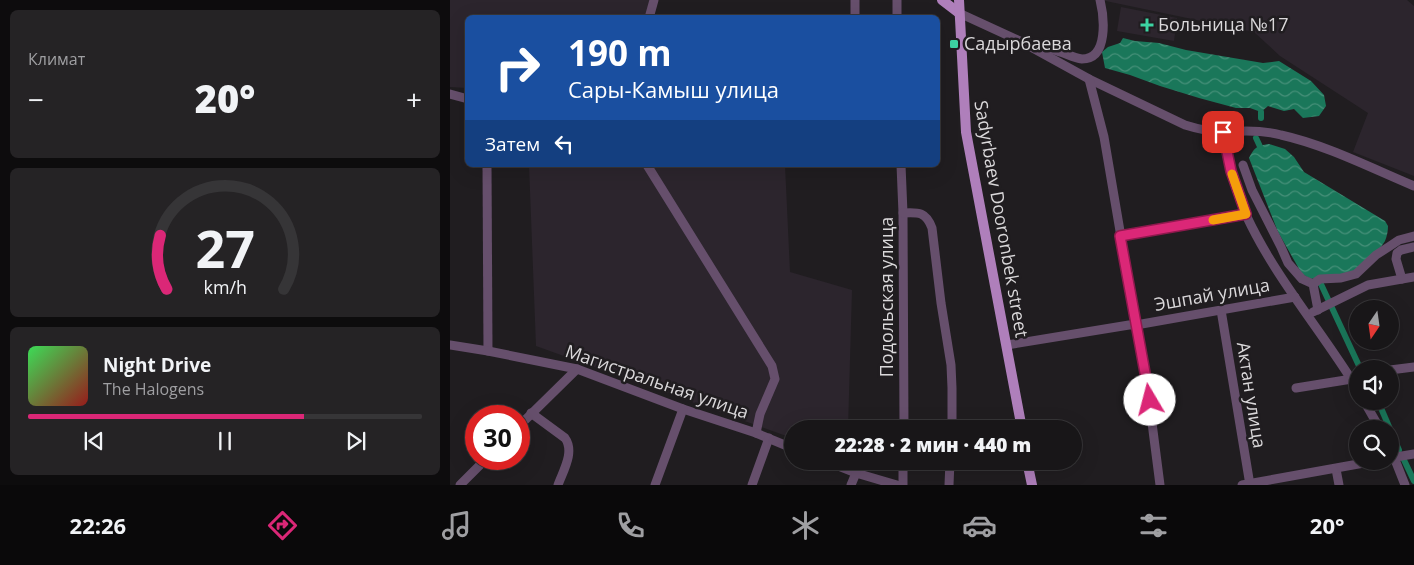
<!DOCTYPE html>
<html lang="ru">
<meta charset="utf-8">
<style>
:root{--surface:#181618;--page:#252325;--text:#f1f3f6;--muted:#9f9fa2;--line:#363537;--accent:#db2777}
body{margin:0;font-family:"Open Sans",sans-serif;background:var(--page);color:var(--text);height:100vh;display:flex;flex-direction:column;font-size:19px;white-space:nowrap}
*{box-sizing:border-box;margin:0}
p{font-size:16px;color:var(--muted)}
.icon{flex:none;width:28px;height:28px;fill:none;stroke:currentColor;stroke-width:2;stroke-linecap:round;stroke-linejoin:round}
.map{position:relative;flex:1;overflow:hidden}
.panel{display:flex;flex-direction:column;gap:10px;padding:10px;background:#0d0c0d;width:450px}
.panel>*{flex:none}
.banner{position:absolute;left:15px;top:15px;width:475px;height:152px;border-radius:8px;box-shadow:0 5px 20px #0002,0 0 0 1px var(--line);background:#1a4fa0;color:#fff;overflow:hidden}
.needle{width:32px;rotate:193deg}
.fabs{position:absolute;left:899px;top:300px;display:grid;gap:10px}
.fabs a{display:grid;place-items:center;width:50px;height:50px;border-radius:50%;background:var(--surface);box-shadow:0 5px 20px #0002,0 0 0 1px var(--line);font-size:25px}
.speed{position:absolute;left:15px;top:405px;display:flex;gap:10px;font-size:25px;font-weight:700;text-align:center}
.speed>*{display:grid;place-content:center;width:65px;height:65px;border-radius:50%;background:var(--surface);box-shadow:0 5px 20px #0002,0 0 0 1px var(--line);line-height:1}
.speed .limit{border:8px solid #d22;background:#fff;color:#111}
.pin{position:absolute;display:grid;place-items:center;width:42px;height:42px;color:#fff;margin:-21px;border-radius:10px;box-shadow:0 2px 8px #0006}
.me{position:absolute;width:55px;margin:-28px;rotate:352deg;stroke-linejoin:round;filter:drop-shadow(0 0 4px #0008)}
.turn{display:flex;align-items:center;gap:18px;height:105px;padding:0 20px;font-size:22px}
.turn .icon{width:65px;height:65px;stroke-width:2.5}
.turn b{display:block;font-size:35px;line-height:42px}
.then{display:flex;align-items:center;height:48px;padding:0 20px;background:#0003;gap:10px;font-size:19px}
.big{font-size:38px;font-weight:800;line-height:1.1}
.panel .widget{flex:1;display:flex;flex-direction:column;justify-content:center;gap:8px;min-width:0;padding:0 18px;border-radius:8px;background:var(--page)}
.panel .dial{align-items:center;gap:0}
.dial svg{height:130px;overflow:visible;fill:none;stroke:var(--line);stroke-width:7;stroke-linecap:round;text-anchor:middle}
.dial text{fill:var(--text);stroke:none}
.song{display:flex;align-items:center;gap:15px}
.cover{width:60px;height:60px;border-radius:8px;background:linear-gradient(135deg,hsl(130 70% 55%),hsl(0 70% 35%))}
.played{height:5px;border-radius:2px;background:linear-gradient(90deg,var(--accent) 70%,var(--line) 70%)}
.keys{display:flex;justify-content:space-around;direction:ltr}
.heat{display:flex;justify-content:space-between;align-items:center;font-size:28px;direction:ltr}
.trip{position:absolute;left:334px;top:420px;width:298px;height:50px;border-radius:25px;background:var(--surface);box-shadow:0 5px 20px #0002,0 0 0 1px var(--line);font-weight:800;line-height:50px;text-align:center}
.tabs{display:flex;height:80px;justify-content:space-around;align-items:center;background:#0a090a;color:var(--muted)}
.tabs .icon{width:35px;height:35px}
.tabs .selected{color:var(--accent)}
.tabs b{font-size:22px;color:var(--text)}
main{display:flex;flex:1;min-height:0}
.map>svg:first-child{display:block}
</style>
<main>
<section class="panel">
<div class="widget"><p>Климат</p>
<div class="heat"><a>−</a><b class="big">20°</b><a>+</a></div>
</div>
<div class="widget dial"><svg viewBox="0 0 100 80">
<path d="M14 69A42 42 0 1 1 86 69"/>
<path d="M14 69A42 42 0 0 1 10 36" stroke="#db2777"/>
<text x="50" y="56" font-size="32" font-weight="700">27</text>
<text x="50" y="72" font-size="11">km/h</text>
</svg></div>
<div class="widget">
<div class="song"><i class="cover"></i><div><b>Night Drive</b><p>The Halogens</p></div></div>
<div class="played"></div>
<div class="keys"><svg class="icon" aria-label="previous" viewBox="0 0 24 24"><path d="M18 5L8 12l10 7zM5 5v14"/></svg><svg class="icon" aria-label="pause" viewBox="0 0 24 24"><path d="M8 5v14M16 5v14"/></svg><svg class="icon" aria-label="next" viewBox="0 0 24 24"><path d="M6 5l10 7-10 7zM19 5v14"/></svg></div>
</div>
</section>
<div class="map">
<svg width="964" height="485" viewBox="0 0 964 485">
<defs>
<pattern id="water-waves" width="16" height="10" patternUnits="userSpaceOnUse" patternTransform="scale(1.25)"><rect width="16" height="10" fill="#1a775a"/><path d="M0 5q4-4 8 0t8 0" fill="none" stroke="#469079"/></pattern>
</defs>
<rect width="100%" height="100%" fill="#201d20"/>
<g fill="#2c252d">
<path d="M0 0H206L202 17 18 18 17 88 0 87Z"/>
<path d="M651 0H957L964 6V176L903 152 918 113 830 56 804 32Z"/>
<path d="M671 7 727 18 724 41 667 31Z"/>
<path d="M79 165H335L340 272 402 290 398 429H342V438L86 346Z"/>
</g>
<g fill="url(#water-waves)">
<path d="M673 38 685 41 709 43 736 50 813 63 829 61 861 81 874 95 876 106 869 116 853 118 844 109 834 111 818 106 811 112 800 108H786L749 98 710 86 680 75 655 68 652 52 658 47 670 43Z"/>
<path d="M819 144 835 149 844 157 854 172 935 221 938 226C938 231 937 236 935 241 929 251 908 272 896 275 885 278 872 275 861 279L852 274 828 232 799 158C805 147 806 146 819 144Z"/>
</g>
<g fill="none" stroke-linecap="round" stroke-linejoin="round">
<g stroke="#1a775a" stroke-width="6">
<path d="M811 112V118"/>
<path d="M806 138 813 153"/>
<path d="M870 282 910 368"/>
<path d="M928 401 940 429"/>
<path d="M940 430 949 450"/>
<path d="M954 460 964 481"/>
</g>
<g stroke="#664f6c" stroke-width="9">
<path d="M509 13 570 41 639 79 735 125C748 129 760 132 773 132 781 133 788 131 796 131 808 131 820 132 831 135 876 145 921 168 964 186"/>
<path d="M199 18 204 0"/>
<path d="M405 18V0"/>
<path d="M447 18V0"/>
<path d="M580 44C590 46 600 48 610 52 617 54 624 58 632 59 659 59 654 16 650 0"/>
<path d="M639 79 654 137 686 325 697 384 710 485"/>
<path d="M0 94 18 99"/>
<path d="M773 132C778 160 785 191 797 217 826 279 872 331 908 390"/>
<path d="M37 165 38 351"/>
<path d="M197 165 322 366 325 379 310 414 306 433"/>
<path d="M451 165 453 213 454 429"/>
<path d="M793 165 802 190 831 247 838 263 852 279 863 284 868 310"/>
<path d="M453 213C469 212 476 212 482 228L491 303 501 365 502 388V429"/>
<path d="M670 235 796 214"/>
<path d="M952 279 946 259 947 253 951 250 964 247"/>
<path d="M863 284 870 279 891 278 906 274 926 255 940 246 949 240 964 236"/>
<path d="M771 310 800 485"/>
<path d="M863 312 918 285 964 277"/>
<path d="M0 345 38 351 127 369 233 409 306 433 342 448"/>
<path d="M557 345 679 325H686L845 297"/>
<path d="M940 370 964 367"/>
<path d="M846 388 908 378"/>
<path d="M914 401 930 429"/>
<path d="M81 413 115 438C125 452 113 471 108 485"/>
<path d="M69 426 127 369"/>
<path d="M940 447 955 485"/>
<path d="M940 458 964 454"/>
<path d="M376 461 406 473 447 485"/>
<path d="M886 469 889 485"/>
<path d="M10 485 36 459"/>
<path d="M205 485 233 409"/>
<path d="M302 485 319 438"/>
<path d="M401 485 406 473"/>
<path d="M453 485V461"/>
<path d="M499 485 500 461"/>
<path d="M792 485 925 461"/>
</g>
<g stroke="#af7fbb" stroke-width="10">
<path d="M492 0 509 13"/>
<path d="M509 0 516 132 572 429"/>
<path d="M577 461 582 485"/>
</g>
</g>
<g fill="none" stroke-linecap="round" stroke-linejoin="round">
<defs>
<path id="route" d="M700 400 670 236 796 214 781 171 773 132"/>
</defs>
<use href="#route" stroke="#8e194d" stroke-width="12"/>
<use href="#route" stroke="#db2777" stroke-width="9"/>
<path stroke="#f59e0b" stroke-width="9" d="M763 220 796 214 782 174"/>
</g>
<g fill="#3dd4a3" stroke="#201d20" stroke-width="2">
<path d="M694.5 17.5h5v5h5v5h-5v5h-5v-5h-5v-5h5z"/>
<rect x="499" y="39" width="10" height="10" rx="2.5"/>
</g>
<g text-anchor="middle" stroke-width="5" stroke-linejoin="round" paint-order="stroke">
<g font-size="18" fill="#dad8da" stroke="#201d20" text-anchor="start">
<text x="708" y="31">Больница №17</text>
<text x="514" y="50">Садырбаева</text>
</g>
<g font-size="18" fill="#dad8da" stroke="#201d20">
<text transform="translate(551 219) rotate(80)" y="6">Sadyrbaev Dooronbek street</text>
<text transform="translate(762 295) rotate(-10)" y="6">Эшпай улица</text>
<text transform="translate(437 297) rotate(-90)" y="6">Подольская улица</text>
<text transform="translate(207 382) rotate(19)" y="6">Магистральная улица</text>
<text transform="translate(801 395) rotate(81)" y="6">Актан улица</text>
</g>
</g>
</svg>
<div class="fabs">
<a><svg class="needle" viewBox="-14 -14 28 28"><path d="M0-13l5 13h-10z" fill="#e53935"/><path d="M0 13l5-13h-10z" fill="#9f9fa2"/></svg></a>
<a><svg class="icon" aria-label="sound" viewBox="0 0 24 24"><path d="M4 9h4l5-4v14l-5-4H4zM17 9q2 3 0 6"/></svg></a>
<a><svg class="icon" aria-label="search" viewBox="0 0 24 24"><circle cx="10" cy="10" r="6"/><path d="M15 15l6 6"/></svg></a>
</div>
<div class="speed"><div class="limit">30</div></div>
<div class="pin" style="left:773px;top:132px;background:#d93025"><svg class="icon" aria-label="arrive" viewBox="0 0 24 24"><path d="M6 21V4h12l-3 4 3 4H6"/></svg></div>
<svg class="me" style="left:700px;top:400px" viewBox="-20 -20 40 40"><circle r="19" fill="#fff"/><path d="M0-13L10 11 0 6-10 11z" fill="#db2777"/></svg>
<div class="trip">22:28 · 2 мин · 440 m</div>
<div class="banner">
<div class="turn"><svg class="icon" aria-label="right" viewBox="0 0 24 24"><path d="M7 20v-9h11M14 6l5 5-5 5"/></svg><div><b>190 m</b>Сары-Камыш улица</div></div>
<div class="then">Затем<svg class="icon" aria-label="left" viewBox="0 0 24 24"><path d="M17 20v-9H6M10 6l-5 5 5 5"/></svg></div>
</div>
</div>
</main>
<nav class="tabs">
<b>22:26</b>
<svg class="icon selected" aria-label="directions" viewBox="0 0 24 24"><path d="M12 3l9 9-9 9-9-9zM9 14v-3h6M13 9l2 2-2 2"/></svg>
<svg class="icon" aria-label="music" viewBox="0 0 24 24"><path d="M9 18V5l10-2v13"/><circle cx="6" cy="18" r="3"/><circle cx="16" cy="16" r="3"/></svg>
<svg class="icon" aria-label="phone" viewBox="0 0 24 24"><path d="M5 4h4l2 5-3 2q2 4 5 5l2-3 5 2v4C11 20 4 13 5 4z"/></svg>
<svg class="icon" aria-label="climate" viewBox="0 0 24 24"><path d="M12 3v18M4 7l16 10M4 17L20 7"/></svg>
<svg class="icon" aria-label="car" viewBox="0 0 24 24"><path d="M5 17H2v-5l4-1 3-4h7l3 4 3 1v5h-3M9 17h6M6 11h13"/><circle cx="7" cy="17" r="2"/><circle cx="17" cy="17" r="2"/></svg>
<svg class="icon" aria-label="filters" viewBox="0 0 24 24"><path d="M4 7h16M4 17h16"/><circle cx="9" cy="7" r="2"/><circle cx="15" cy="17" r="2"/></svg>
<b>20°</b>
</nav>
